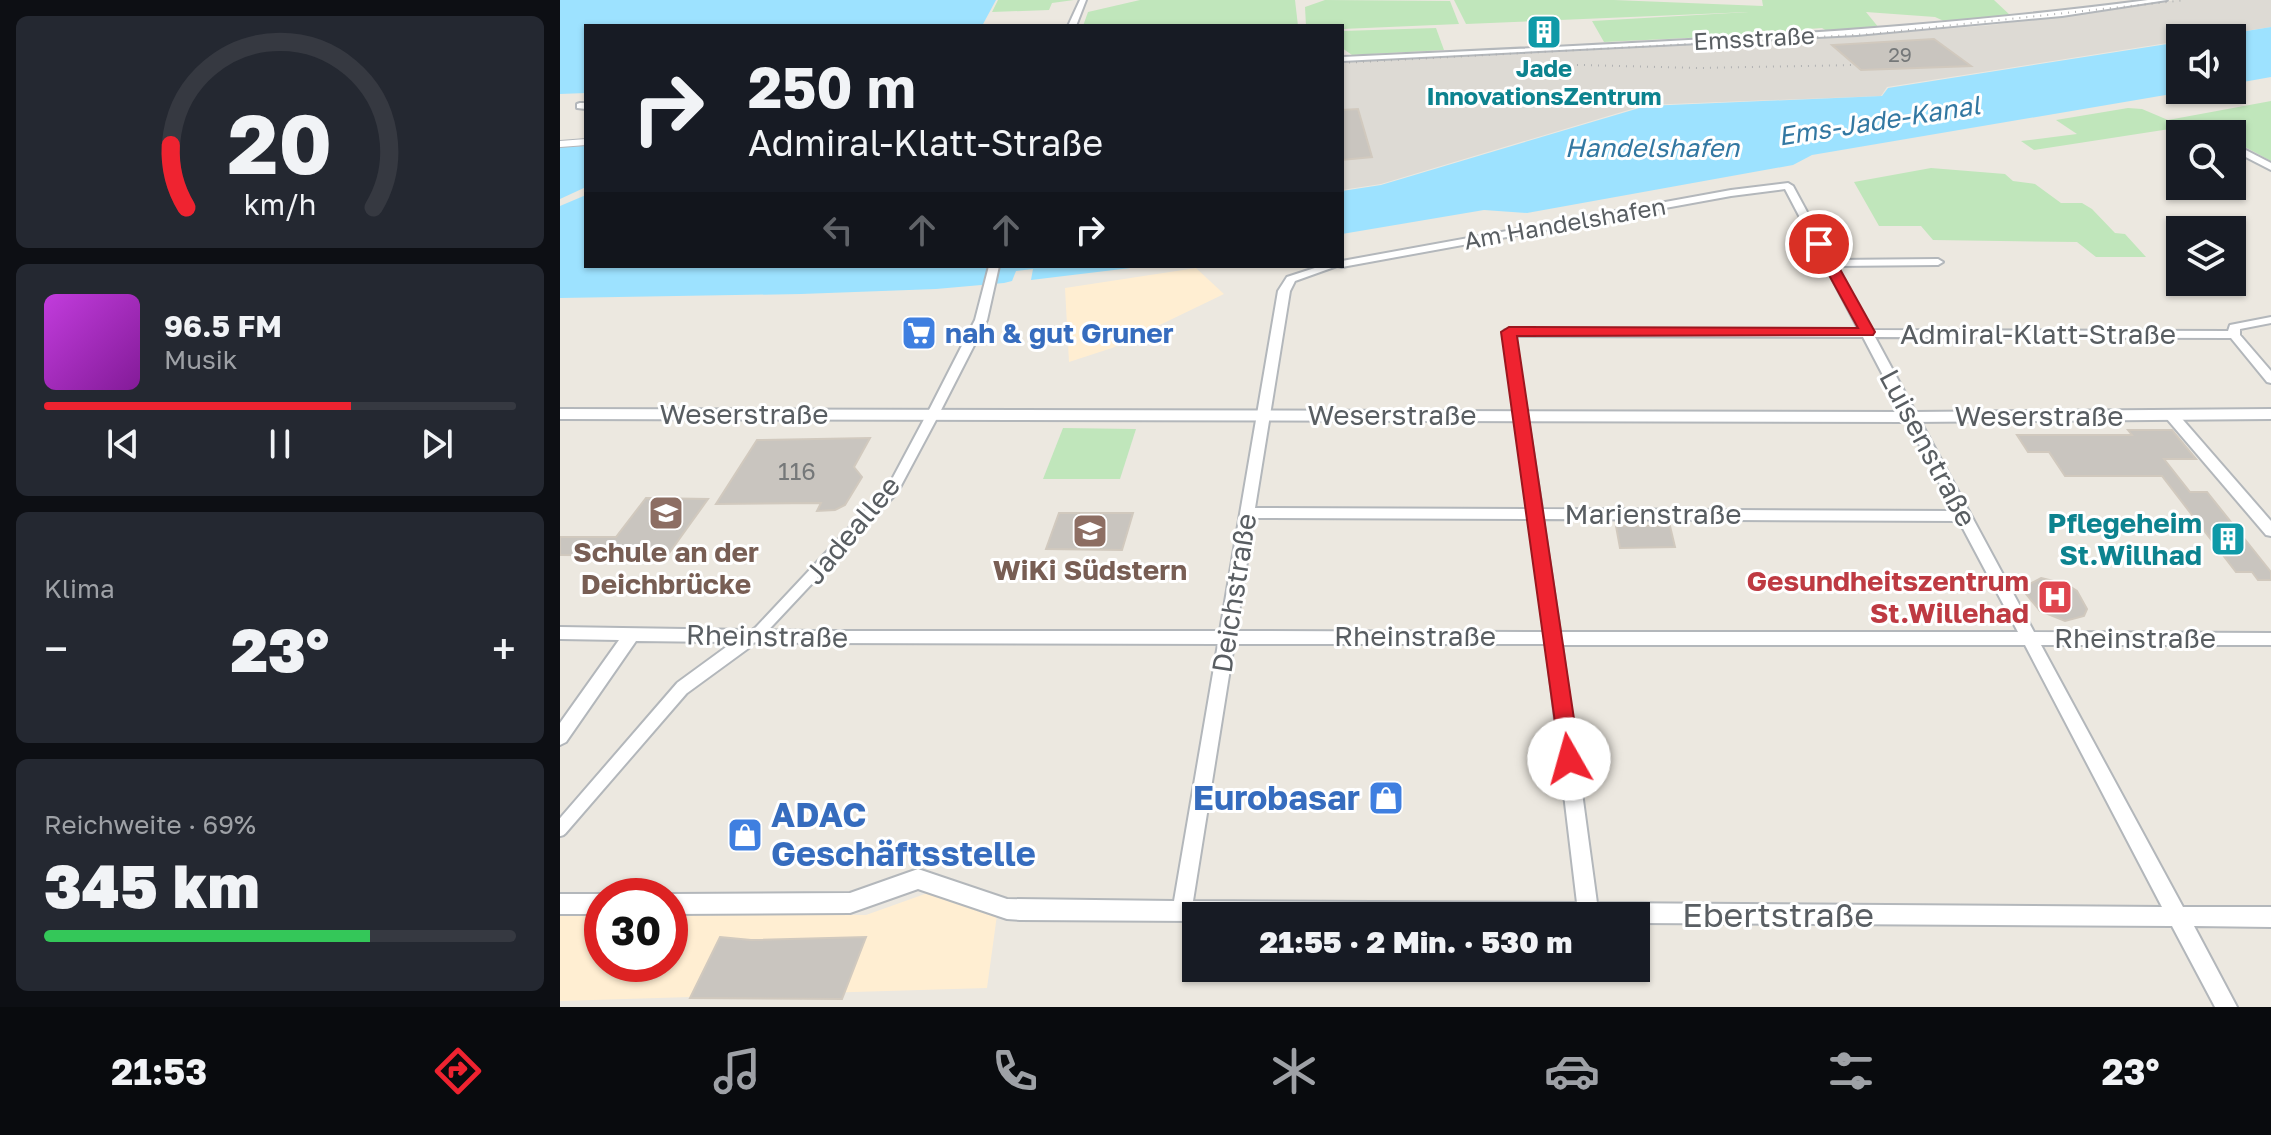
<!DOCTYPE html>
<html lang="de">
<meta charset="utf-8">
<style>
:root{--surface:#171b24;--page:#242831;--text:#f1f3f6;--muted:#9ea1a6;--line:#363941;--accent:#ef2330}
body{margin:0;font-family:"Golos Text",sans-serif;background:var(--page);color:var(--text);height:100vh;display:flex;flex-direction:column;font-size:30px;white-space:nowrap}
*{box-sizing:border-box;margin:0}
p{font-size:26px;color:var(--muted)}
.icon{flex:none;width:44px;height:44px;fill:none;stroke:currentColor;stroke-width:2;stroke-linecap:round;stroke-linejoin:round}
.map{position:relative;flex:1;overflow:hidden}
.panel{display:flex;flex-direction:column;gap:16px;padding:16px;background:#0d0f14;width:560px}
.panel>*{flex:none}
.top-card{position:absolute;left:24px;top:24px;width:760px;height:244px;border-radius:0px;box-shadow:0 2px 6px #0004;background:#171b24;color:var(--text);overflow:hidden}
.controls{position:absolute;left:1606px;top:24px;display:grid;gap:16px}
.controls a{display:grid;place-items:center;width:80px;height:80px;border-radius:0px;background:var(--surface);box-shadow:0 2px 6px #0004;font-size:40px}
.speed{position:absolute;left:24px;top:878px;display:flex;gap:16px;font-size:40px;font-weight:700;text-align:center}
.speed>*{display:grid;place-content:center;width:104px;height:104px;border-radius:50%;background:var(--surface);box-shadow:0 2px 6px #0004;line-height:1}
.speed .limit{border:12px solid #d22;background:#fff;color:#111}
.pin{position:absolute;display:grid;place-items:center;width:68px;height:68px;color:#fff;margin:-34px;border:4px solid #fff;border-radius:50%;box-shadow:0 2px 8px #0007}
.me{position:absolute;width:88px;margin:-44px;rotate:353deg;stroke-linejoin:round;filter:drop-shadow(0 0 6px #0008)}
.turn{display:flex;align-items:center;gap:28px;height:168px;padding:0 32px;font-size:36px}
.turn .icon{width:104px;height:104px;stroke-width:2.5}
.turn b{display:block;font-size:56px;line-height:68px}
.lanes{display:flex;align-items:center;height:76px;padding:0 32px;background:#0003;justify-content:center;gap:40px;direction:ltr}
.lanes .off{opacity:.35}
.big{font-size:60px;font-weight:800;line-height:1.1}
.panel .widget{flex:1;display:flex;flex-direction:column;justify-content:center;gap:12px;min-width:0;padding:0 28px;border-radius:12px;background:var(--page)}
.panel .dial{align-items:center;gap:0}
.dial svg{height:208px;overflow:visible;fill:none;stroke:var(--line);stroke-width:7;stroke-linecap:round;text-anchor:middle}
.dial text{fill:var(--text);stroke:none}
.song{display:flex;align-items:center;gap:24px}
.cover{width:96px;height:96px;border-radius:12px;background:linear-gradient(135deg,hsl(290 70% 55%),hsl(290 70% 35%))}
.played{height:8px;border-radius:4px;background:linear-gradient(90deg,var(--accent) 65%,var(--line) 65%)}
.keys{display:flex;justify-content:space-around;direction:ltr}
.heat{display:flex;justify-content:space-between;align-items:center;font-size:44px;direction:ltr}
.charge{height:12px;border-radius:6px;background:linear-gradient(90deg,#34c759 69%,var(--line) 0)}
.trip{position:absolute;left:622px;top:902px;width:468px;height:80px;border-radius:0px;background:var(--surface);box-shadow:0 2px 6px #0004;font-weight:800;line-height:80px;text-align:center}
.menu{display:flex;height:128px;justify-content:space-around;align-items:center;background:#090b0e;color:var(--muted)}
.menu .icon{width:56px;height:56px}
.menu .active{color:var(--accent)}
.menu b{font-size:36px;color:var(--text)}
main{display:flex;flex:1;min-height:0}
.map>svg:first-child{display:block}
</style>
<main>
<section class="panel">
<div class="widget dial"><svg viewBox="0 0 100 80">
<path d="M14 69A42 42 0 1 1 86 69"/>
<path d="M14 69A42 42 0 0 1 8 45" stroke="#ef2330"/>
<text x="50" y="56" font-size="32" font-weight="700">20</text>
<text x="50" y="72" font-size="11">km/h</text>
</svg></div>
<div class="widget">
<div class="song"><i class="cover"></i><div><b>96.5 FM</b><p>Musik</p></div></div>
<div class="played"></div>
<div class="keys"><svg class="icon" aria-label="previous" viewBox="0 0 24 24"><path d="M18 5L8 12l10 7zM5 5v14"/></svg><svg class="icon" aria-label="pause" viewBox="0 0 24 24"><path d="M8 5v14M16 5v14"/></svg><svg class="icon" aria-label="next" viewBox="0 0 24 24"><path d="M6 5l10 7-10 7zM19 5v14"/></svg></div>
</div>
<div class="widget"><p>Klima</p>
<div class="heat"><a>−</a><b class="big">23°</b><a>+</a></div>
</div>
<div class="widget"><p>Reichweite · 69%</p><b class="big">345 km</b><div class="charge"></div></div>
</section>
<div class="map">
<svg width="1711" height="1007" viewBox="0 0 1711 1007">
<rect width="100%" height="100%" fill="#ece8e0"/>
<g fill="#ffeed2">
<path d="M636 268 664 294 552 348 509 362 505 288Z"/>
<path d="M376 890 437 915 427 988 0 1001V915H42V964H110V915H306Z"/>
</g>
<path fill="#dddad4" d="M1616 0H1711V27L1640 38H1620V41L1327 87 1321 96 1085 105 821 184 782 190V61L1287 37 1432 25Z"/>
<g fill="#c0e6bb">
<path d="M438 0H514L492 3 489 10 432 12Z"/>
<path d="M580 0H735L738 26H523L528 12Z"/>
<path d="M765 0 890 1 899 24 782 29V26H746L745 7Z"/>
<path d="M894 0H1054L1203 6 1202 0H1434L1451 16 1386 22 1375 17 1306 12 1319 28 1267 31 1262 28 1248 29 1249 32 1044 42 1032 21 1189 12 906 24Z"/>
<path d="M876 28 884 50 792 55 782 48V31Z"/>
<path d="M1711 101V161L1672 140V134H1661L1642 124 1474 150 1461 141 1517 134 1496 120 1568 108 1582 109 1608 120Z"/>
<path d="M1371 168 1445 174 1453 181 1475 184 1501 203H1522L1532 209 1555 233 1565 234 1586 257H1536L1517 242 1373 240 1361 226H1319L1294 182Z"/>
<path d="M503 428 576 429 560 479H483Z"/>
</g>
<g fill="#9de2ff">
<path d="M0 0H436L422 26H26V93L0 94Z"/>
<path d="M1711 27V77L1672 84V38H1643Z"/>
<path d="M1620 42V90H1635L1252 155 1233 165 967 213 924 210 782 234V191L821 185 1086 106 1322 96 1328 88Z"/>
<path d="M26 146V187L0 199V147Z"/>
<path d="M26 195V266H587L471 280 473 269 456 271 452 281 444 283 376 289 241 294 0 298V206Z"/>
</g>
<g fill="#c9c5bf" stroke="#d1c9be" stroke-width="2">
<path d="M1374 39 1411 66 1301 70 1272 45Z"/>
<path d="M798 109 812 157 782 160V110Z"/>
<path d="M1568 430H1612L1636 459H1604L1630 492H1647L1711 572V580H1698L1692 572H1676L1602 476H1505L1489 452H1468L1457 435H1572Z"/>
<path d="M310 438 294 467 302 477 285 505 275 510 257 511 261 503 156 504 197 440Z"/>
<path d="M86 498 148 499 107 556 0 555V537H56Z"/>
<path d="M499 513H573L562 550 486 549Z"/>
<path d="M1056 526H1110L1115 547 1060 548Z"/>
<path d="M1481 578 1506 584 1517 591 1527 609 1524 616 1505 621 1480 611 1466 594V586Z"/>
<path d="M160 937 191 940 306 937 282 999 130 998Z"/>
</g>
<g fill="none" stroke-linecap="round" stroke-linejoin="round">
<defs>
<path id="pedestrian-far2" d="M0 144 26 142"/>
<path id="pedestrian-far1" d="M182 644 199 632 333 489 373 414"/>
<path id="pedestrian" d="M0 829 122 688 185 642"/>
<g id="minor">
<path d="M520 0H526L516 26H508Z"/>
<path d="M1588 0H1607L1502 16 1297 35 782 61V57C1051 44 1321 35 1588 0Z"/>
<path d="M20 103H26V109L17 108V104Z"/>
<path d="M1639 124 1654 134H1644L1635 127Z"/>
<path d="M1672 143 1711 163V170L1672 150Z"/>
<path d="M1228 183 1233 186 1273 260 1378 259 1383 262 1378 265 1276 266 1311 330 1668 331 1670 325 1711 317V323L1680 329V335L1711 371V383L1707 382 1671 338 1315 337 1474 632 1711 633V645H1481L1623 907H1711V927L1634 926 1677 1007H1655L1612 926 1076 923V916H636V921L460 920 447 919 358 889 290 913 110 914V896H106L110 894 290 893 358 869 447 899 614 901 658 644 254 643 76 641 6 742 0 745V723L59 640 0 639V627L254 631H660L718 291 727 277 761 266H777L735 281 730 291 695 508 968 509 943 332 945 330H1299L1225 189 1171 196 782 267 778 266H782V261L1171 190ZM955 336 1303 337 1394 511 982 509ZM694 518 969 519 984 632 676 631ZM983 519 1399 521 1458 632H1000ZM674 644H986L1017 903 633 901ZM1002 645H1465L1602 907 1037 903Z"/>
<path d="M429 266H439L427 320 379 414 373 418 368 417 367 414 415 320Z"/>
<path d="M1612 412 1617 413 1711 521V536L1706 535 1607 419 1606 416Z"/>
<path d="M0 894H42L46 896H42V914H0Z"/>
</g>
<path id="tertiary" d="M0 409 1351 412 1711 409V419L1351 422 0 419Z"/>
</defs>
<use href="#pedestrian-far2" stroke="#b3b7bb" stroke-width="8"/>
<use href="#pedestrian-far1" stroke="#b3b7bb" stroke-width="15"/>
<use href="#pedestrian" stroke="#b3b7bb" stroke-width="18"/>
<use href="#minor" stroke="#b3b7bb" stroke-width="4"/>
<use href="#tertiary" stroke="#b3b7bb" stroke-width="4"/>
<use href="#pedestrian-far2" stroke="#fff" stroke-width="6"/>
<use href="#pedestrian-far1" stroke="#fff" stroke-width="11"/>
<use href="#pedestrian" stroke="#fff" stroke-width="14"/>
<use href="#minor" fill="#fff" fill-rule="evenodd"/>
<use href="#tertiary" fill="#fff" fill-rule="evenodd"/>
<g stroke="#b0b1b2" stroke-width="2" stroke-dasharray="1 6" stroke-linecap="butt">
<path d="M782 63 1310 34 1626 0"/>
<path d="M982 64 1138 68 1296 65"/>
</g>
</g>
<path fill="#ef2330" stroke="#9b171f" stroke-width="2" d="M1259 240 1266 244 1315 332 1313 335 957 336 1020 759 1017 766 1009 769 1001 766 941 332 949 327 1298 328 1252 244Z"/>
<defs>
<symbol id="building-square" viewBox="-11 -11 22 22"><rect x="-9" y="-9" width="18" height="18" rx="4" fill="#0f9aa8" stroke="#fff"/><path d="M-4-6H4V6H1V3H-1V6H-4ZM-2.5-4.3h1.7v1.8h-1.7ZM.8-4.3h1.7v1.8H.8ZM-2.5-1h1.7V.8h-1.7ZM.8-1h1.7V.8H.8Z" fill="#fff"/></symbol>
<symbol id="supermarket-square" viewBox="-11 -11 22 22"><rect x="-9" y="-9" width="18" height="18" rx="4" fill="#3f7fe0" stroke="#fff"/><path d="M-6-5.5h2.5l.6 2H6L4.5 2H-2.5L-4.4-4H-6ZM-1.5 3.2a1.3 1.3 0 1 0 .1 0ZM3 3.2a1.3 1.3 0 1 0 .1 0Z" fill="#fff"/></symbol>
<symbol id="school-square" viewBox="-11 -11 22 22"><rect x="-9" y="-9" width="18" height="18" rx="4" fill="#8d6e63" stroke="#fff"/><path d="M0-5L7-2L0 1L-7-2ZM-4 1L0 2.5L4 1V4Q0 6-4 4Z" fill="#fff"/></symbol>
<symbol id="hospital-square" viewBox="-11 -11 22 22"><rect x="-9" y="-9" width="18" height="18" rx="4" fill="#e0444e" stroke="#fff"/><path d="M-5-5h3v3.5h4V-5h3V5h-3V1.5h-4V5h-3Z" fill="#fff"/></symbol>
<symbol id="shop-square" viewBox="-11 -11 22 22"><rect x="-9" y="-9" width="18" height="18" rx="4" fill="#3f7fe0" stroke="#fff"/><path d="M-5-2.5h2.3a2.7 3.5 0 0 1 5.4 0H5L5.5 6h-11ZM-1.5-2.5h3a1.5 2.3 0 0 0-3 0Z" fill="#fff"/></symbol>
</defs>
<g fill-rule="evenodd">
<use href="#building-square" x="964" y="12" width="40" height="40"/>
<use href="#supermarket-square" x="339" y="313" width="40" height="40"/>
<use href="#school-square" x="86" y="493" width="40" height="40"/>
<use href="#school-square" x="510" y="511" width="40" height="40"/>
<use href="#building-square" x="1648" y="519" width="40" height="40"/>
<use href="#hospital-square" x="1475" y="577" width="40" height="40"/>
<use href="#shop-square" x="806" y="778" width="40" height="40"/>
<use href="#shop-square" x="165" y="815" width="40" height="40"/>
</g>
<g text-anchor="middle" stroke-width="6" stroke-linejoin="round" paint-order="stroke">
<g font-size="20" fill="#757879">
<text x="1340" y="62">29</text>
</g>
<g font-size="24" fill="#595e62" stroke="#fff">
<text transform="translate(1194 39) rotate(-3)" y="8">Emsstraße</text>
<text transform="translate(1005 224) rotate(-10)" y="8">Am Handelshafen</text>
</g>
<g font-size="24" font-weight="bold" fill="#0d838f" stroke="#fff">
<text x="984" y="77">Jade<tspan x="984" dy="28">InnovationsZentrum</tspan></text>
</g>
<g font-size="24" fill="#757879">
<text x="237" y="480">116</text>
</g>
<g font-size="26" font-style="italic" fill="#3378a2" stroke="#fff">
<text transform="translate(1319 121) rotate(-9)" y="9">Ems-Jade-Kanal</text>
<text x="1092" y="157">Handelshafen</text>
</g>
<g font-size="28" font-weight="bold" fill="#366cbe" stroke="#fff" text-anchor="start">
<text x="385" y="343">nah &amp; gut Gruner</text>
</g>
<g font-size="28" fill="#595e62" stroke="#fff">
<text x="1478" y="344">Admiral-Klatt-Straße</text>
<text x="184" y="424">Weserstraße</text>
<text x="832" y="425">Weserstraße</text>
<text x="1479" y="426">Weserstraße</text>
<text transform="translate(1368 448) rotate(62)" y="10">Luisenstraße</text>
<text x="1093" y="524">Marienstraße</text>
<text transform="translate(292 530) rotate(-50)" y="10">Jadeallee</text>
<text transform="translate(674 593) rotate(-81)" y="10">Deichstraße</text>
<text transform="translate(207 636) rotate(1)" y="10">Rheinstraße</text>
<text x="855" y="646">Rheinstraße</text>
<text x="1575" y="648">Rheinstraße</text>
</g>
<g font-size="28" font-weight="bold" fill="#0d838f" stroke="#fff" text-anchor="end">
<text x="1642" y="533">Pflegeheim<tspan x="1642" dy="32">St.Willhad</tspan></text>
</g>
<g font-size="28" font-weight="bold" fill="#785e54" stroke="#fff">
<text x="106" y="562">Schule an der<tspan x="106" dy="32">Deichbrücke</tspan></text>
<text x="530" y="580">WiKi Südstern</text>
</g>
<g font-size="28" font-weight="bold" fill="#be3a42" stroke="#fff" text-anchor="end">
<text x="1469" y="591">Gesundheitszentrum<tspan x="1469" dy="32">St.Willehad</tspan></text>
</g>
<g font-size="34" font-weight="bold" fill="#366cbe" stroke="#fff" text-anchor="end">
<text x="800" y="810">Eurobasar</text>
<text x="211" y="827" text-anchor="start">ADAC<tspan x="211" dy="39">Geschäftsstelle</tspan></text>
</g>
<g font-size="34" fill="#595e62" stroke="#fff">
<text x="1218" y="927">Ebertstraße</text>
</g>
</g>
</svg>
<div class="controls">
<a><svg class="icon" aria-label="sound" viewBox="0 0 24 24"><path d="M4 9h4l5-4v14l-5-4H4zM17 9q2 3 0 6"/></svg></a>
<a><svg class="icon" aria-label="search" viewBox="0 0 24 24"><circle cx="10" cy="10" r="6"/><path d="M15 15l6 6"/></svg></a>
<a><svg class="icon" aria-label="layers" viewBox="0 0 24 24"><path d="M12 4l9 5-9 5-9-5zM3 14l9 5 9-5"/></svg></a>
</div>
<div class="speed"><div class="limit">30</div></div>
<div class="pin" style="left:1259px;top:244px;background:#d93025"><svg class="icon" aria-label="arrive" viewBox="0 0 24 24"><path d="M6 21V4h12l-3 4 3 4H6"/></svg></div>
<svg class="me" style="left:1009px;top:759px" viewBox="-20 -20 40 40"><circle r="19" fill="#fff"/><path d="M0-13L10 11 0 6-10 11z" fill="#ef2330"/></svg>
<div class="trip">21:55 · 2 Min. · 530 m</div>
<div class="top-card">
<div class="turn"><svg class="icon" aria-label="right" viewBox="0 0 24 24"><path d="M7 20v-9h11M14 6l5 5-5 5"/></svg><div><b>250 m</b>Admiral-Klatt-Straße</div></div>
<div class="lanes"><svg class="icon off" aria-label="left" viewBox="0 0 24 24"><path d="M17 20v-9H6M10 6l-5 5 5 5"/></svg><svg class="icon off" aria-label="ahead" viewBox="0 0 24 24"><path d="M12 20V5M6 11l6-6 6 6"/></svg><svg class="icon off" aria-label="ahead" viewBox="0 0 24 24"><path d="M12 20V5M6 11l6-6 6 6"/></svg><svg class="icon" aria-label="right" viewBox="0 0 24 24"><path d="M7 20v-9h11M14 6l5 5-5 5"/></svg></div>
</div>
</div>
</main>
<nav class="menu">
<b>21:53</b>
<svg class="icon active" aria-label="directions" viewBox="0 0 24 24"><path d="M12 3l9 9-9 9-9-9zM9 14v-3h6M13 9l2 2-2 2"/></svg>
<svg class="icon" aria-label="music" viewBox="0 0 24 24"><path d="M9 18V5l10-2v13"/><circle cx="6" cy="18" r="3"/><circle cx="16" cy="16" r="3"/></svg>
<svg class="icon" aria-label="phone" viewBox="0 0 24 24"><path d="M5 4h4l2 5-3 2q2 4 5 5l2-3 5 2v4C11 20 4 13 5 4z"/></svg>
<svg class="icon" aria-label="climate" viewBox="0 0 24 24"><path d="M12 3v18M4 7l16 10M4 17L20 7"/></svg>
<svg class="icon" aria-label="car" viewBox="0 0 24 24"><path d="M5 17H2v-5l4-1 3-4h7l3 4 3 1v5h-3M9 17h6M6 11h13"/><circle cx="7" cy="17" r="2"/><circle cx="17" cy="17" r="2"/></svg>
<svg class="icon" aria-label="filters" viewBox="0 0 24 24"><path d="M4 7h16M4 17h16"/><circle cx="9" cy="7" r="2"/><circle cx="15" cy="17" r="2"/></svg>
<b>23°</b>
</nav>
